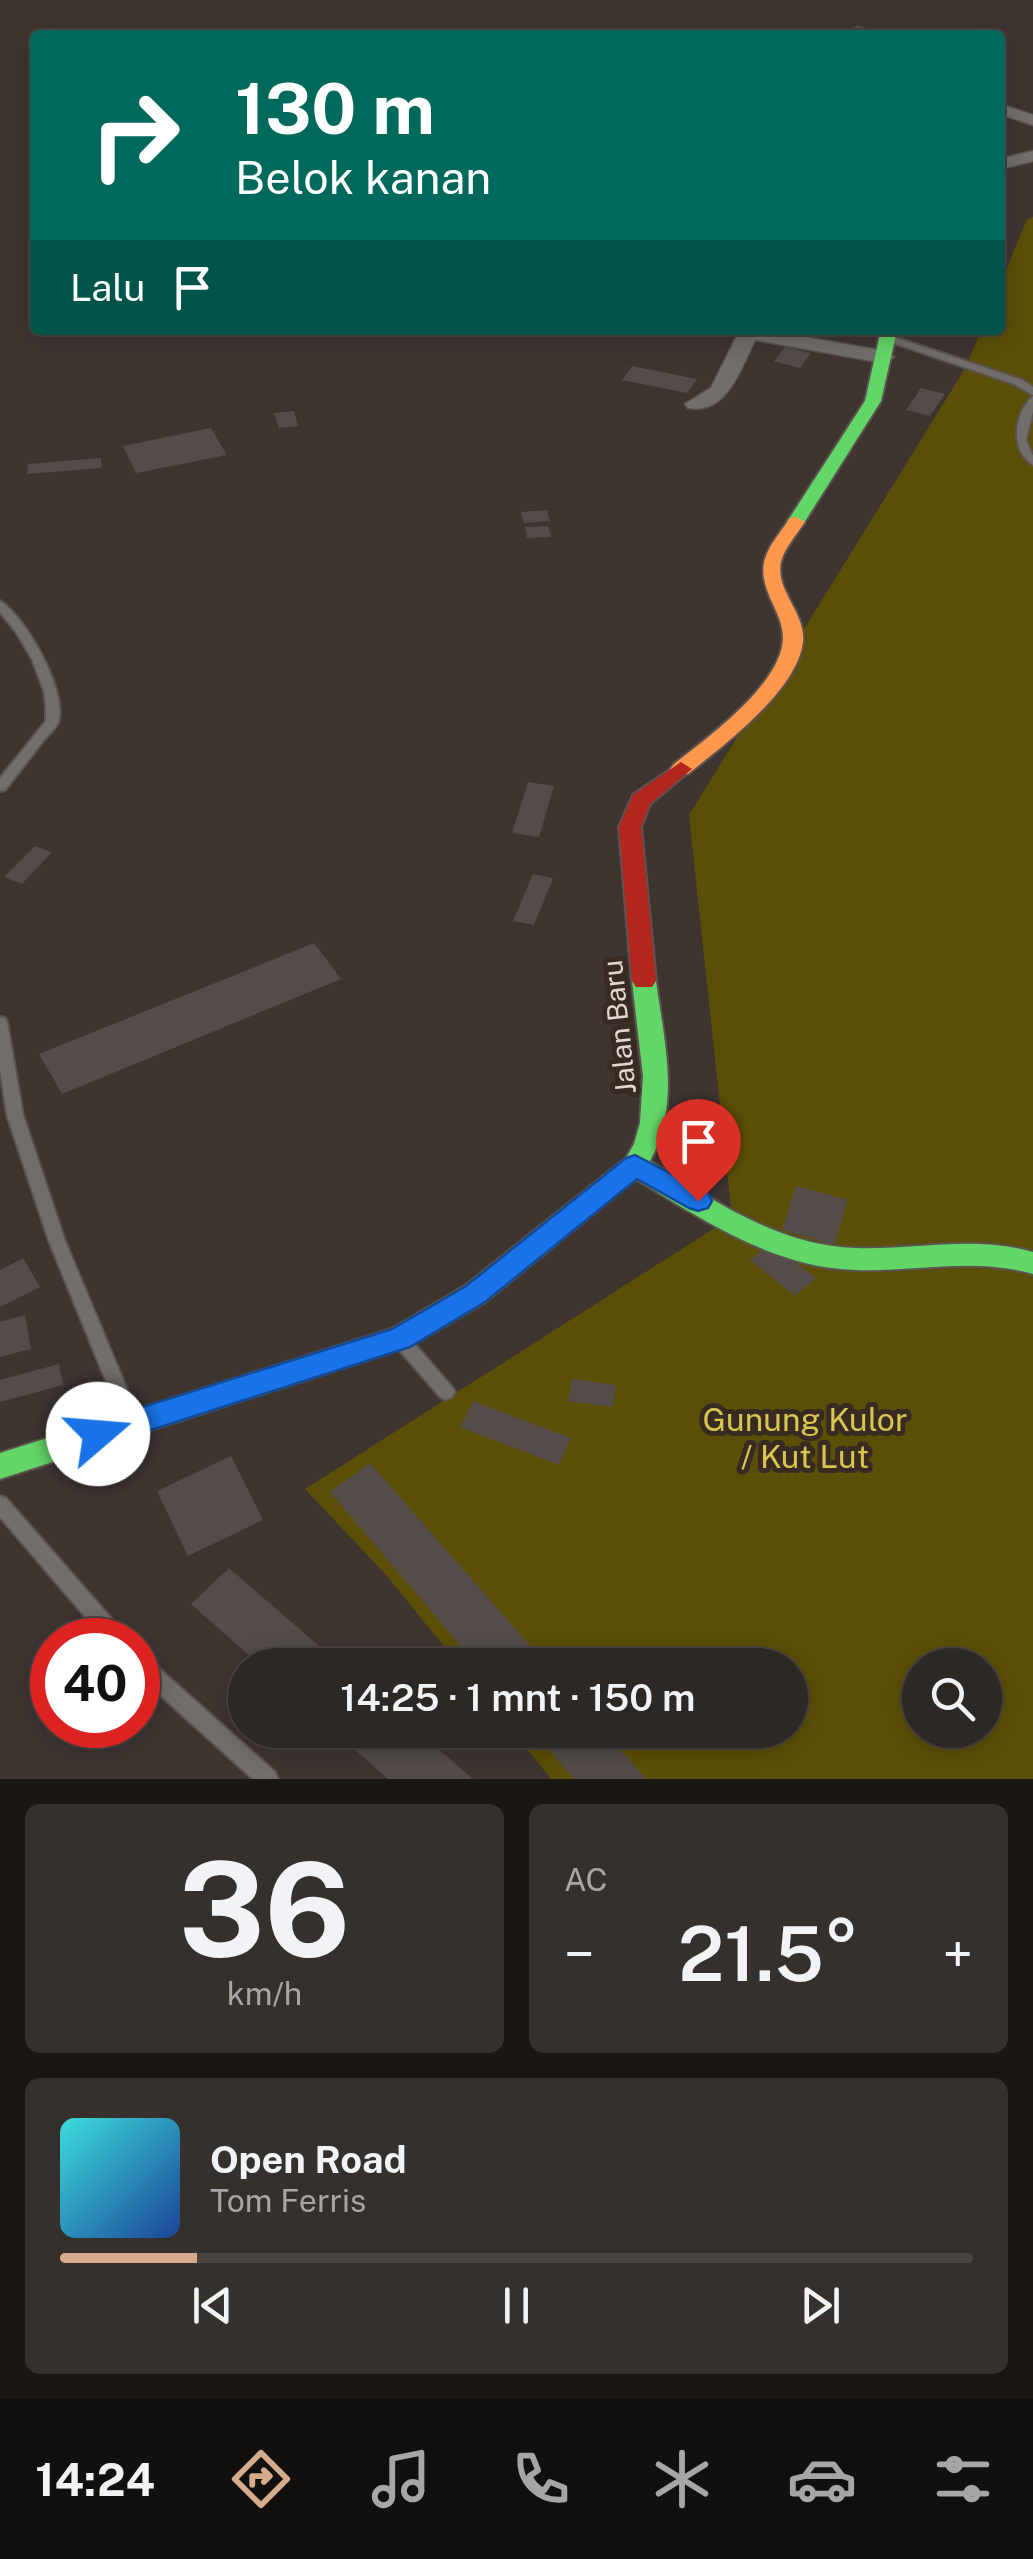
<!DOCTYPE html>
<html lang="id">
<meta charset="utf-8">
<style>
:root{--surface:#2e2825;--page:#36302d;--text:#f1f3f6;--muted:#a7a6a7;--line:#494442;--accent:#d6ab8b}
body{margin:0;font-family:"Public Sans",sans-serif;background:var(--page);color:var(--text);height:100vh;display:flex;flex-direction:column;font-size:38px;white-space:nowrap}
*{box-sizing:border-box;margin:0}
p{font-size:32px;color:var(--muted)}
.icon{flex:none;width:55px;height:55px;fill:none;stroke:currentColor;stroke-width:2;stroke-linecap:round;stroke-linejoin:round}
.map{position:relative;height:1779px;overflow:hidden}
.sheet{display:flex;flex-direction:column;gap:25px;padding:25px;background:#191614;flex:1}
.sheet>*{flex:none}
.banner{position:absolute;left:30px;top:30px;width:975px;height:305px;border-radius:10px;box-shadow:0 5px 25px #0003,0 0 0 2px var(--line);background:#00695c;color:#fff;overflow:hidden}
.fabs{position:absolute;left:902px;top:1648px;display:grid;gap:20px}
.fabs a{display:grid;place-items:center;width:100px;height:100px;border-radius:50%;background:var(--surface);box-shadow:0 5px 25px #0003,0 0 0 2px var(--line);font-size:50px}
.speed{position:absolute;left:30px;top:1618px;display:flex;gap:20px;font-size:50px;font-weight:700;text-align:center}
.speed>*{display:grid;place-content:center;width:130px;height:130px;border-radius:50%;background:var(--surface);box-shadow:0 5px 25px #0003,0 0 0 2px var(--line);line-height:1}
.speed .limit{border:15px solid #d22;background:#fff;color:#111}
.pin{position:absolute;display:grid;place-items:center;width:85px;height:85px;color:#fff;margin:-102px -42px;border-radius:50% 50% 50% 0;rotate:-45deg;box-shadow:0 0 10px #0007}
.pin .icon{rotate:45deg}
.me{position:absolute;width:110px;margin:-55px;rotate:72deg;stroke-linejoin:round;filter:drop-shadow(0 0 8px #0008)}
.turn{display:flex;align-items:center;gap:35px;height:210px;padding:0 40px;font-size:45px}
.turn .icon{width:130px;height:130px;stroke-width:2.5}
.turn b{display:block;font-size:70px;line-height:85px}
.then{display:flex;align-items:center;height:95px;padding:0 40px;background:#0003;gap:20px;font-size:38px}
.big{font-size:75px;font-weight:600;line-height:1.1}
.sheet .tile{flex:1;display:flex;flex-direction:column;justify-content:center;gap:15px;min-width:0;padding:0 35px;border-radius:15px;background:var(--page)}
.sheet .dial{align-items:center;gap:0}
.dial b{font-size:130px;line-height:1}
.song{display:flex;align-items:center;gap:30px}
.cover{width:120px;height:120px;border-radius:15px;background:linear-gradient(135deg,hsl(180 70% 55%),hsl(220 70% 35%))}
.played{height:10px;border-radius:5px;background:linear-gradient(90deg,var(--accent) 15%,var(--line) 15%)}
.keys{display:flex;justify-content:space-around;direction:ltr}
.heat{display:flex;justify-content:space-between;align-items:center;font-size:55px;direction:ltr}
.sheet .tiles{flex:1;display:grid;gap:25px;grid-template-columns:1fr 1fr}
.tile:last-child{grid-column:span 2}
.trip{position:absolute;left:228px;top:1648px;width:580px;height:100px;border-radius:50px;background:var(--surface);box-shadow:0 5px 25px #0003,0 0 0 2px var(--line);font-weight:600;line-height:100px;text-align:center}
.dock{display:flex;height:160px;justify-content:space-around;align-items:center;background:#12100f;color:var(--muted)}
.dock .icon{width:70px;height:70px}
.dock .on{color:var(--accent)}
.dock b{font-size:45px;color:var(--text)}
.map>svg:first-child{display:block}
</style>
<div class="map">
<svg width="1033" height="1779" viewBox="0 0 1033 1779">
<rect width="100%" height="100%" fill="#3e3531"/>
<path fill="#5b4f07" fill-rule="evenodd" d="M1033 217V1779H551L512 1730H790V1665H459L387 1576 305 1489 732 1217 689 815 966 367 981 330H1000V285L1027 219ZM920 1665H985V1730H920Z"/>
<g fill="#534c49">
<path d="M858 25 878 32 836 35Z"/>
<path d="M35 29V30H81L80 35H35V41H29Z"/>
<path d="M785 347 811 353 800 368 774 361Z"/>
<path d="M632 366 697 379 687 393 622 380Z"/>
<path d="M921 388 945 394 930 416 906 410Z"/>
<path d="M294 411 298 426 279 428 274 413Z"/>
<path d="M211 428 227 455 136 473 123 446Z"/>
<path d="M101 458V468L27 474 28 464Z"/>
<path d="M547 510 550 521 524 523 521 512Z"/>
<path d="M548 526 551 537 527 538 525 527Z"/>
<path d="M528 782 554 786 539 837 512 833Z"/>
<path d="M35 846 52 852 22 884 4 877Z"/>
<path d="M533 874 553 878 534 925 513 921Z"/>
<path d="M314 943 341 979 62 1094 39 1054Z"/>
<path d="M796 1186 848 1200 834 1245 782 1230Z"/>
<path d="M771 1243 816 1278 795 1296 750 1260Z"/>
<path d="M23 1258 40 1287 0 1307V1270Z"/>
<path d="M25 1315 31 1349 0 1357V1322Z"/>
<path d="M59 1364 63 1385 0 1402V1380Z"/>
<path d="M572 1379 616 1385 613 1407 568 1401Z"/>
<path d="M473 1401 571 1438 559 1465 460 1427Z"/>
<path d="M231 1456 263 1520 188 1556 157 1491Z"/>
<path d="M370 1463 547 1665H477L330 1492Z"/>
<path d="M229 1568 341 1665H260L191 1604Z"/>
<path d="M333 1730H416L473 1779H388Z"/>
<path d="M532 1730H604L646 1779H574Z"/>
</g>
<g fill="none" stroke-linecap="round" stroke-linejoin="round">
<defs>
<g id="lane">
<path d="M888 335 1022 380 1033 387V395L1014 384 885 340 883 338Z"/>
<path d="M1033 396V412L1026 440 1033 456V465C1009 450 1014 413 1033 396Z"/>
<path d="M0 601C25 616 69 693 58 723 55 729 47 736 43 741 30 758 18 774 5 790L0 791V778L46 721V706L44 691 32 659 16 632 0 612Z"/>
<path d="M0 1017 5 1018 7 1022 23 1115 65 1241 139 1418 136 1423 130 1426 124 1423 121 1418 49 1241 7 1115 0 1069Z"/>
<path d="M400 1332 406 1334 452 1387 455 1392 452 1397 446 1400 440 1397 394 1344 392 1339 394 1334Z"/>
<path d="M0 1496 6 1498 124 1633 127 1640H105L0 1517Z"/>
<path d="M138 1654 145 1656 275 1772 278 1779H253L138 1675Z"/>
</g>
<g id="street">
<path d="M1000 104 1033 115V125L1000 114Z"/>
<path d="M1033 151V161L1000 169V159Z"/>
<path d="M740 330H764L884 351 894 357 884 363 755 340C741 368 727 415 688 408L685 404 711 388Z"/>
</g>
<g id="fast">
<path d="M881 330H897L881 401 802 526H790L787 522 865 401Z"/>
<path d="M644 972 652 975 656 981C664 1041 681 1105 650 1161 713 1200 779 1246 855 1248 917 1250 973 1235 1033 1252V1274C973 1257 917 1272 856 1270 774 1268 703 1220 636 1179L485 1302 410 1346 0 1479V1453L392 1329 465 1286 626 1158 634 1144 640 1123 643 1076 632 981 636 975Z"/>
</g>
<path id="slow" d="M796 517 805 522C797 534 785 547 781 562 775 591 806 613 803 642 797 691 724 745 688 774H674L670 769 674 764C707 738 782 684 783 638 783 625 777 613 772 602 753 562 768 550 790 518Z"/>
<path id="jam" d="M681 762 692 769 650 804 641 827 656 981 652 987H636L632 981 619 827 633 795Z"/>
</defs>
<use href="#lane" stroke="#5b534f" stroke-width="4"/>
<use href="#street" stroke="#5b534f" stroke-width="3"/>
<use href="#fast" stroke="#5b534f" stroke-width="4"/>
<use href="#slow" stroke="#5b534f" stroke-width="4"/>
<use href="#jam" stroke="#5b534f" stroke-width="4"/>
<use href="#lane" fill="#726e6c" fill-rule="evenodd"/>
<use href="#street" fill="#726e6c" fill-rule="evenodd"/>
<use href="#fast" fill="#63d668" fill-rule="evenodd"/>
<use href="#slow" fill="#ff974d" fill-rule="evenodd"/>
<use href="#jam" fill="#b3261e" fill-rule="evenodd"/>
</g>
<path fill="#1a73e8" stroke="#114b97" stroke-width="2.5" d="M635 1155 708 1193 712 1201 708 1208 698 1211 689 1208 637 1179 485 1302 410 1347 98 1447 88 1443 84 1434 88 1424 392 1329 466 1286 626 1158Z"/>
<g text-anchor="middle" stroke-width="10" stroke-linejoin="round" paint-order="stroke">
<g font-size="28" fill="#e2d8d3" stroke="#392a22">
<text transform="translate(619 1027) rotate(-96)" y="10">Jalan Baru</text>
</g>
<g font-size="32" fill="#d9c650" stroke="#392a22">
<text x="805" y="1431">Gunung Kulor<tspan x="805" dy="37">/ Kut Lut</tspan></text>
</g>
</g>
</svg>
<div class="fabs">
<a><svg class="icon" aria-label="search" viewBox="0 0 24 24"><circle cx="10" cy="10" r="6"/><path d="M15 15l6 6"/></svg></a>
</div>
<div class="speed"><div class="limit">40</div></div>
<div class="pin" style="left:698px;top:1201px;background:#d93025"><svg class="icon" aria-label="arrive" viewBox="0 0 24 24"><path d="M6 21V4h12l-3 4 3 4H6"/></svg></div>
<svg class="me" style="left:98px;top:1434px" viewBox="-20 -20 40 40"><circle r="19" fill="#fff"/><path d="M0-13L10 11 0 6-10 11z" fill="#1a73e8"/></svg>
<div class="trip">14:25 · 1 mnt · 150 m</div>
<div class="banner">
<div class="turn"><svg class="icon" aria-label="right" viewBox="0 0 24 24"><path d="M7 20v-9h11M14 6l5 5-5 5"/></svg><div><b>130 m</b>Belok kanan</div></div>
<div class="then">Lalu<svg class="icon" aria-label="arrive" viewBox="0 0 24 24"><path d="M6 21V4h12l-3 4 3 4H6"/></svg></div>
</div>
</div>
<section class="sheet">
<div class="tiles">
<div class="tile dial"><b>36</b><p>km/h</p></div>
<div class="tile"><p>AC</p>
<div class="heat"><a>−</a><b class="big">21.5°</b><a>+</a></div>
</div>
<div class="tile">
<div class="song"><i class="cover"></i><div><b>Open Road</b><p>Tom Ferris</p></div></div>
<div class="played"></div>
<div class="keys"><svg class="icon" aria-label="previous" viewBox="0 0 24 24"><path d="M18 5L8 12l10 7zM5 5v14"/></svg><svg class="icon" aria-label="pause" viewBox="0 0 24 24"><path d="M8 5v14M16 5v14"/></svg><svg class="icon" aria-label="next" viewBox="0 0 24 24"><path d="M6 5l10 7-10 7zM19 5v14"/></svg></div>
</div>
</div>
</section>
<nav class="dock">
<b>14:24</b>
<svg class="icon on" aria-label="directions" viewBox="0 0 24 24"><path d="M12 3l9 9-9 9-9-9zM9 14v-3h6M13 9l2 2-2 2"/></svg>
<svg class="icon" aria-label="music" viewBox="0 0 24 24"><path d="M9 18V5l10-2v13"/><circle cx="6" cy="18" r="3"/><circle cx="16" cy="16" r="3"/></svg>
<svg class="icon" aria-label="phone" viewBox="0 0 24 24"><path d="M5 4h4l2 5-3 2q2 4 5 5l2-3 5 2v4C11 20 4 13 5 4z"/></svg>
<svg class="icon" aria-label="climate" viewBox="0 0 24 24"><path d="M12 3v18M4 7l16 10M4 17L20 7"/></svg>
<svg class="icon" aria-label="car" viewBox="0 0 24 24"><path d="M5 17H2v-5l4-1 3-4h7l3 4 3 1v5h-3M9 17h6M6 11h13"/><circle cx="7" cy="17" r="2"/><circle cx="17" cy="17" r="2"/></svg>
<svg class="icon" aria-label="filters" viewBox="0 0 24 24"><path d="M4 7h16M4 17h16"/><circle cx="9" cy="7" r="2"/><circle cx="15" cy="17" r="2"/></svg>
</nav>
